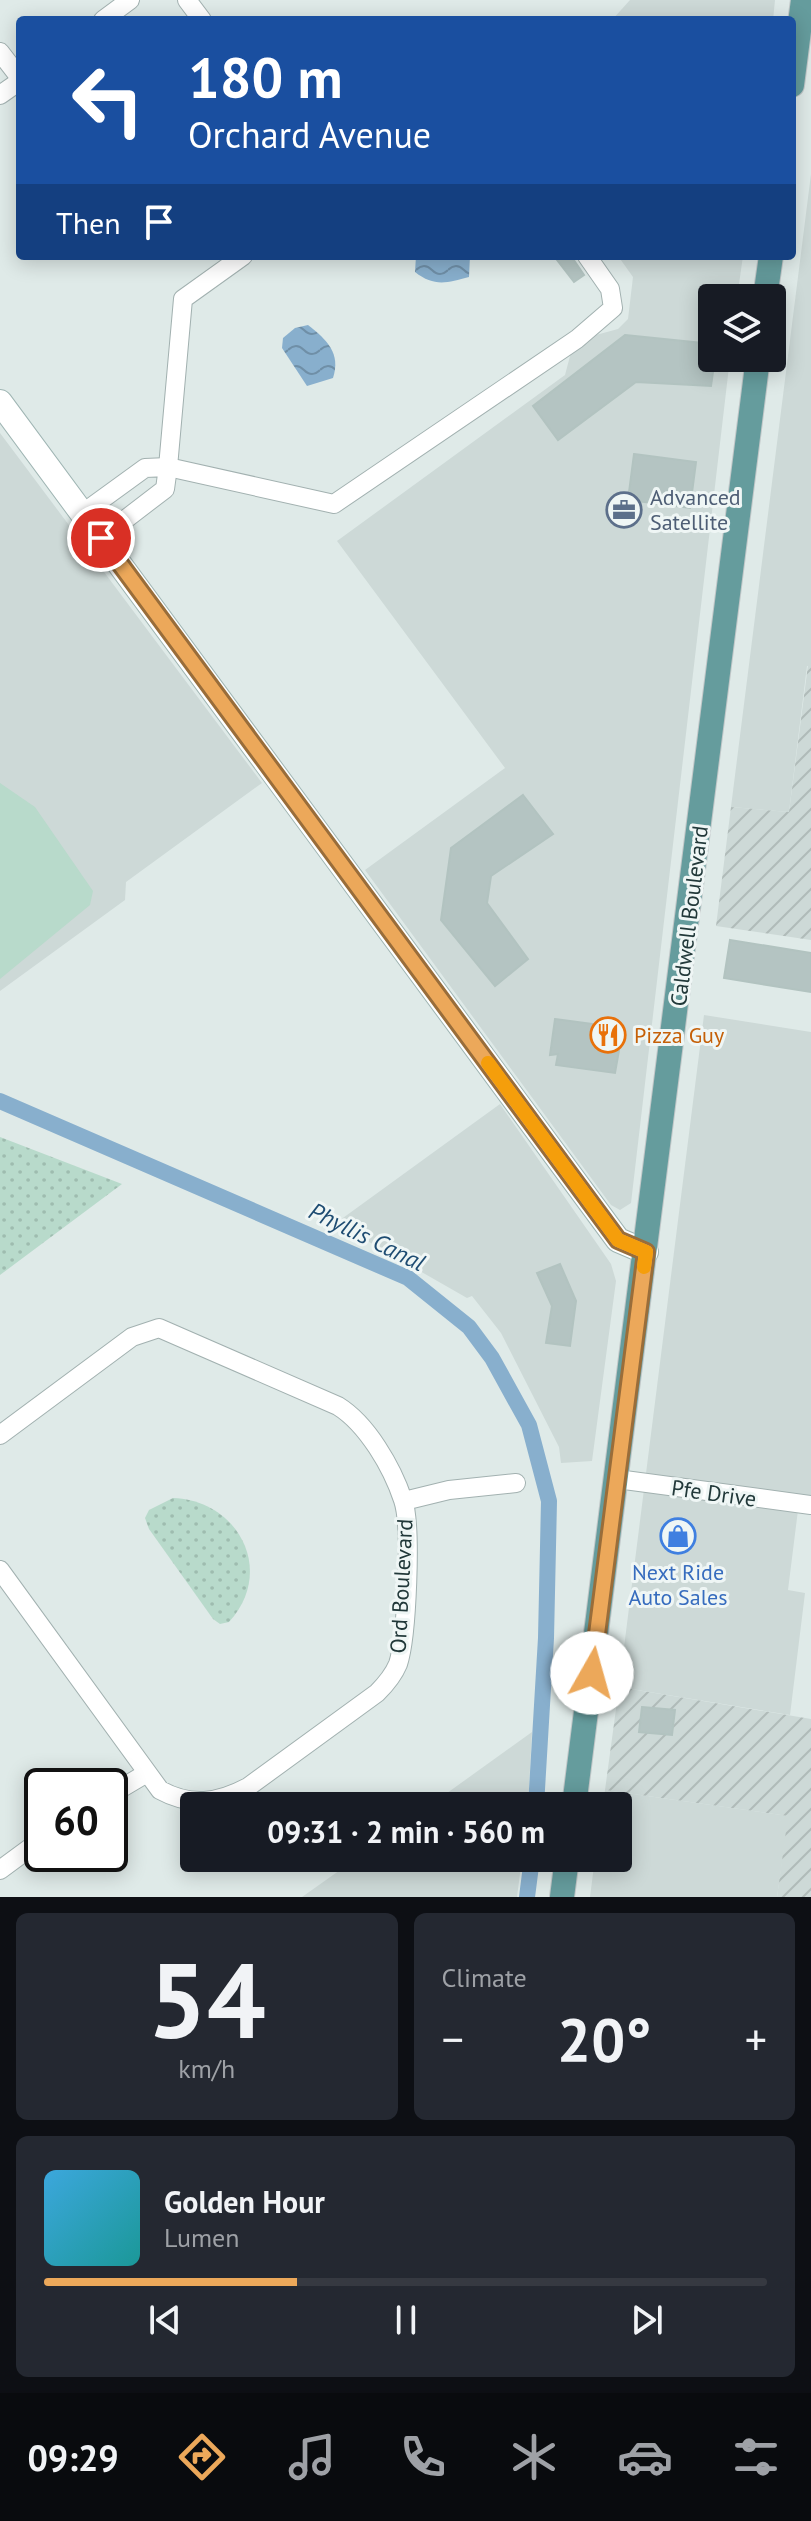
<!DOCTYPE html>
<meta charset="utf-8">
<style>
:root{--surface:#171b24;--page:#242831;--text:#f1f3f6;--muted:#9ea1a6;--line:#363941;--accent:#eca85a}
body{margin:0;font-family:"PT Sans",sans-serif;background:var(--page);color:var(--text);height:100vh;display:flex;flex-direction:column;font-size:30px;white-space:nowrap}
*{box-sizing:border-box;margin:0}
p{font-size:26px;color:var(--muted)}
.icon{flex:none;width:44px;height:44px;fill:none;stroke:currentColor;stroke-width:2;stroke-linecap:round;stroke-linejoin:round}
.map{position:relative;height:1897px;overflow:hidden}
.sheet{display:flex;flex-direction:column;gap:16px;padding:16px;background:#0d0f14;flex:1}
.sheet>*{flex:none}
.top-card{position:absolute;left:16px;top:16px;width:780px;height:244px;border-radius:8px;box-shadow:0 4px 20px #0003;background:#1a4fa0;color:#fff;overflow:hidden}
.controls{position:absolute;left:698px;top:284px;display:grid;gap:16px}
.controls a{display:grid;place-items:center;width:88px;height:88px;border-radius:8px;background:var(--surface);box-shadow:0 4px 20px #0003;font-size:40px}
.speed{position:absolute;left:24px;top:1768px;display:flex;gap:16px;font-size:40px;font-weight:700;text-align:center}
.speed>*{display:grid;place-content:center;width:104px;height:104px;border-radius:50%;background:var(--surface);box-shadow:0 4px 20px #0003;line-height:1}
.speed .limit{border:4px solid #111;border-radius:12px;background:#fff;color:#111}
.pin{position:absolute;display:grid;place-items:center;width:68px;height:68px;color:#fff;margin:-34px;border:4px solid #fff;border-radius:50%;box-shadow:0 2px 8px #0007}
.me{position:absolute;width:88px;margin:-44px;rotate:7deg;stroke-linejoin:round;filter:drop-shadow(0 0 6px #0008)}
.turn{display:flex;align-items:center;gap:28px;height:168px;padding:0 40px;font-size:36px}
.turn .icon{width:104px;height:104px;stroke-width:2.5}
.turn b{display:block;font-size:56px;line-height:68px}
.then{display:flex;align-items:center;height:76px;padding:0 40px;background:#0003;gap:16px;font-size:30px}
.big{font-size:60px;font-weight:700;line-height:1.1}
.sheet .tile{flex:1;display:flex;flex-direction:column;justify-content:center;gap:12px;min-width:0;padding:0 28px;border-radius:12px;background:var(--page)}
.sheet .dial{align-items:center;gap:0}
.dial b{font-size:104px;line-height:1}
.song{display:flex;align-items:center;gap:24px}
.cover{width:96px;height:96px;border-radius:12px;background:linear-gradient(135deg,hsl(200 70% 55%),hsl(180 70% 35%))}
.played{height:8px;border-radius:4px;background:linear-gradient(90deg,var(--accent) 35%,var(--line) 35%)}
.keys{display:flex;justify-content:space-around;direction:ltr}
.heat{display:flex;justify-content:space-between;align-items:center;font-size:44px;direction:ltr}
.sheet .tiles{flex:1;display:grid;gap:16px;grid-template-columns:1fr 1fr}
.tile:last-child{grid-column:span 2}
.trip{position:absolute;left:180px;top:1792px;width:452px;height:80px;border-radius:8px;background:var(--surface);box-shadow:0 4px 20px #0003;font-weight:700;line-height:80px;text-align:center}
.dock{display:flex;height:128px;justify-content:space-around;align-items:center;background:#090b0e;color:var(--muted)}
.dock .icon{width:56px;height:56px}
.dock .current{color:var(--accent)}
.dock b{font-size:36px;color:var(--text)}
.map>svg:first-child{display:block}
</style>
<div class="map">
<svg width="811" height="1897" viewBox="0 0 811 1897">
<defs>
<pattern id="industrial-furrows" width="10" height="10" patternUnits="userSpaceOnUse" patternTransform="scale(2)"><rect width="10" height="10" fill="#cdd9d7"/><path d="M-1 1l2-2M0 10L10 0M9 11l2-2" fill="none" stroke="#b0bbb9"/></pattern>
<pattern id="green-dots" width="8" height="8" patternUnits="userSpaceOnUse" patternTransform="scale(2)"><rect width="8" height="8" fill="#b8dacb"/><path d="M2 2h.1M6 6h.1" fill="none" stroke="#9ebcaf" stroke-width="1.8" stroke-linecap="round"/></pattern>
<pattern id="water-waves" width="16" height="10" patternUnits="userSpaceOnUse" patternTransform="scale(2)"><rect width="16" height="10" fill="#88afcd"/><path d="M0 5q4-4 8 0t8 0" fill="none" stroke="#6f8fa7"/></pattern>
</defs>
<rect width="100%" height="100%" fill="#dfeae8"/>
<g fill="#cdd9d7">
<path d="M630 0H775L773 20H612Z"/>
<path d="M811 174V666H807L789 812 731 807Z"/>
<path d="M618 256H743L737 298H712V358H730L631 1203 620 1210 611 1205 365 870 505 768 337 541 565 375 574 341 618 329 628 319 633 277Z"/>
<path d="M0 433 262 783 126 882 125 900 0 991Z"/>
<path d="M704 1015 811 1032V1512L798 1510 788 1590 805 1593 790 1715 619 1687Z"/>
<path d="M500 1104 611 1264 616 1281 592 1461 561 1463 559 1447 501 1333 472 1296 467 1298 336 1223Z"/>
<path d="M532 1732 528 1806H429Z"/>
<path d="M605 1790 789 1816 777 1897H590L595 1858H618V1806H603Z"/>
<path d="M357 1858H522L517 1897H302Z"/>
</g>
<g fill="url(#industrial-furrows)">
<path d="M808 665 811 666V940L716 926 731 807 789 812Z"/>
<path d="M619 1687 811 1719V1897H777L788 1816 605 1790Z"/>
</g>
<g fill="url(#green-dots)">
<path d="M0 1137 122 1184 0 1275Z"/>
<path d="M173 1498C238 1500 276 1571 229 1622L220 1624 213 1619 149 1529 145 1518 149 1510Z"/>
</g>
<path fill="#b8dacb" d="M0 783 35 807 93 891 90 905 0 979Z"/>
<g fill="url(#water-waves)">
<path d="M416 256H470L469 277C447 283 434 287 415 272Z"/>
<path d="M308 325C327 340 341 353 333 378L307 386 282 348 283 338 295 328Z"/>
</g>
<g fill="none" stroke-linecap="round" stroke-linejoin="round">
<g stroke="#88afcd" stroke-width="16">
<path d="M0 1101 408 1278 469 1327 492 1358 529 1425 549 1501 546 1638 536 1806"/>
<path d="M527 1897 532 1858"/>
</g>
</g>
<g fill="#b4c4c2" stroke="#b2c3c0" stroke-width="2">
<path d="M554 256H571L584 275 574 282Z"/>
<path d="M625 335 712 344V358H715L711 386 636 382 558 440 533 406Z"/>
<path d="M634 454 696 462 690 508 628 500Z"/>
<path d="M523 795 553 834 491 876 487 903 528 959 495 986 441 920 451 848Z"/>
<path d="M730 940 811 953V992L724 978Z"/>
<path d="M555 1019 623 1028 615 1073 556 1065 558 1054 550 1055Z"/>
<path d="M560 1264 576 1301 570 1346 546 1343 552 1306 537 1273Z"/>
<path d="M642 1707 675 1710 672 1735 639 1732Z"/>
</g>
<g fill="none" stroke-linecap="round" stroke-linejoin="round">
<defs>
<g id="street">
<path d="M187 0 202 20"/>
<path d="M103 20 130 0"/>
<path d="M0 52 20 78"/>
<path d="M0 95 20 81"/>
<path d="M243 256 183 299 168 467 334 504 577 339 613 308 610 289 587 256"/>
<path d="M83 513 145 468 168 467 165 489 101 538"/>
<path d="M0 1435 132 1337 159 1328 338 1406C367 1424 392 1467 403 1500 412 1526 407 1637 398 1664 393 1676 386 1684 377 1693L248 1787C218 1803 191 1807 160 1790L0 1570"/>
<path d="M617 1479 811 1505"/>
<path d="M404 1501 449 1490 516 1483"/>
<path d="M110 1795 147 1773"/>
<path d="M0 1870 42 1839"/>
</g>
<path id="secondary" d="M0 402 618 1240 646 1252"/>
<g id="primary">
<path d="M792 85 803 0"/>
<path d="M765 298 771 256"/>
<path d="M574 1806 758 358"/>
<path d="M562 1897 567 1858"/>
</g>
</defs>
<use href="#street" stroke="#a2b1b0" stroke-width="20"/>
<use href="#secondary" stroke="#9fb5b3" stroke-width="26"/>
<use href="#primary" stroke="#c1c7c8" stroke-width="26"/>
<use href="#street" stroke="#fff" stroke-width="18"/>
<use href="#secondary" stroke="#fff" stroke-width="24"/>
<use href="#primary" stroke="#659c9d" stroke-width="24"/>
</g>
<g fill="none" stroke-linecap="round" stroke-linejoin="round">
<defs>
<path id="route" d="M101 538 618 1240 646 1252 592 1673"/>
</defs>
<use href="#route" stroke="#996d3a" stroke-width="20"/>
<use href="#route" stroke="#eca85a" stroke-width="14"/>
<path stroke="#f59e0b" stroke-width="14" d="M488 1063 618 1240 646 1252 644 1267"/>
</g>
<defs>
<symbol id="office-ring" viewBox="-11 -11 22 22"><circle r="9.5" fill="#eff6f5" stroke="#5c6f8a" stroke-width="1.5"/><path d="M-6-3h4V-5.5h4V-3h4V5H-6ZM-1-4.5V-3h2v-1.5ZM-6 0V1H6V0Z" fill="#5c6f8a"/></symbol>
<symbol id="restaurant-ring" viewBox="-11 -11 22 22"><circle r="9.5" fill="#eff6f5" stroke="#e8710a" stroke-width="1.5"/><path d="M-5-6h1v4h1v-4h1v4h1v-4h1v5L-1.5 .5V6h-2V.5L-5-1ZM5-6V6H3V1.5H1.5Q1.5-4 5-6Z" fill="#e8710a"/></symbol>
<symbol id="shop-ring" viewBox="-11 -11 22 22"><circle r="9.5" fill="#eff6f5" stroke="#3f7fe0" stroke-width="1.5"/><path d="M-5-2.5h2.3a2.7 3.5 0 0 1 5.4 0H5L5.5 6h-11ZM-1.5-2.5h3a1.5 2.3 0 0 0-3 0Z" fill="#3f7fe0"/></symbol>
</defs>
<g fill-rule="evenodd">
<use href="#office-ring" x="604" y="490" width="40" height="40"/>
<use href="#restaurant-ring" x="588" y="1015" width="40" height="40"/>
<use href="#shop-ring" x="658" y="1516" width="40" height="40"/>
</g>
<g text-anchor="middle" stroke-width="6" stroke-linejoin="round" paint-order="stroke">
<g font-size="22" fill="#4e5e75" stroke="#eff6f5" text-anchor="start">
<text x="650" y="505">Advanced<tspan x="650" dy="25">Satellite</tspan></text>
</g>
<g font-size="22" fill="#213839" stroke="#eff6f5">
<text transform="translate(689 916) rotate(-83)" y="8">Caldwell Boulevard</text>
<text transform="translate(714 1493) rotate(8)" y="8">Pfe Drive</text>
<text transform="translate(401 1586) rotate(-87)" y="8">Ord Boulevard</text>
</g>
<g font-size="22" fill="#c56008" stroke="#eff6f5" text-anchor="start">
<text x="634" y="1043">Pizza Guy</text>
</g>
<g font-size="22" fill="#366cbe" stroke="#eff6f5">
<text x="678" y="1580">Next Ride<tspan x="678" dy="25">Auto Sales</tspan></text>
</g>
<g font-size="24" font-style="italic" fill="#1e4c72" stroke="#eff6f5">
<text transform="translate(367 1237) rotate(26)" y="8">Phyllis Canal</text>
</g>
</g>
</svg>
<div class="controls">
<a><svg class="icon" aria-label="layers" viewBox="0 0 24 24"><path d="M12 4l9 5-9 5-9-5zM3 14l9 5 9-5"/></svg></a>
</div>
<div class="speed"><div class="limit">60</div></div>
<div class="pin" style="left:101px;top:538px;background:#d93025"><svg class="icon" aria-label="arrive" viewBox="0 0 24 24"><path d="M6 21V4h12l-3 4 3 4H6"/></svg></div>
<svg class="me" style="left:592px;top:1673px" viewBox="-20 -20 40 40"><circle r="19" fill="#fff"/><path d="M0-13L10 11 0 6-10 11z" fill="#eca85a"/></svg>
<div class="trip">09:31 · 2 min · 560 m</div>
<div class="top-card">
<div class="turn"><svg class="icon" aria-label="left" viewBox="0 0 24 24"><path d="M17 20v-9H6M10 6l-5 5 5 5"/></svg><div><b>180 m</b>Orchard Avenue</div></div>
<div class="then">Then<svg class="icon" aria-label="arrive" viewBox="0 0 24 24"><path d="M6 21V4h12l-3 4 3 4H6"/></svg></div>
</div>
</div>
<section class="sheet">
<div class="tiles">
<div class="tile dial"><b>54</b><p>km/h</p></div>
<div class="tile"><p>Climate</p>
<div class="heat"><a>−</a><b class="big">20°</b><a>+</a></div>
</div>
<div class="tile">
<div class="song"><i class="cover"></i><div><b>Golden Hour</b><p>Lumen</p></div></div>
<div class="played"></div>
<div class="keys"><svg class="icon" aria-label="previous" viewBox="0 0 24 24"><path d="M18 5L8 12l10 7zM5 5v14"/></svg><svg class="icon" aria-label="pause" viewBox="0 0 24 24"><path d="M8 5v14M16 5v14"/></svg><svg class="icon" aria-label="next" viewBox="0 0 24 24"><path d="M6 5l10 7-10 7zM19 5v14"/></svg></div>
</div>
</div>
</section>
<nav class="dock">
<b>09:29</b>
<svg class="icon current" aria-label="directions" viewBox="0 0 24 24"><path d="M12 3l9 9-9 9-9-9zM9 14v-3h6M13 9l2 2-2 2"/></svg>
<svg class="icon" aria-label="music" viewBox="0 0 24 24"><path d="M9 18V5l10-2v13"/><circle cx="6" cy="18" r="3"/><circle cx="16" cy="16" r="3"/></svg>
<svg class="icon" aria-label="phone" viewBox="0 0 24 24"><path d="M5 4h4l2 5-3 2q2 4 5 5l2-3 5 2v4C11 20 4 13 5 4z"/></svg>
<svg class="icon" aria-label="climate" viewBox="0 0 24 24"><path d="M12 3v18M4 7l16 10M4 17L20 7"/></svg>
<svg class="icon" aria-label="car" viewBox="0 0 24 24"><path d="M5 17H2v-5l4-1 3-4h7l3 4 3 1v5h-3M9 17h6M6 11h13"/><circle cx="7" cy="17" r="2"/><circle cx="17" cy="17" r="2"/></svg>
<svg class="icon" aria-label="filters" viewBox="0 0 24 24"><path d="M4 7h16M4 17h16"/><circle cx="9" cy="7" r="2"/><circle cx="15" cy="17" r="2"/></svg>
</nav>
